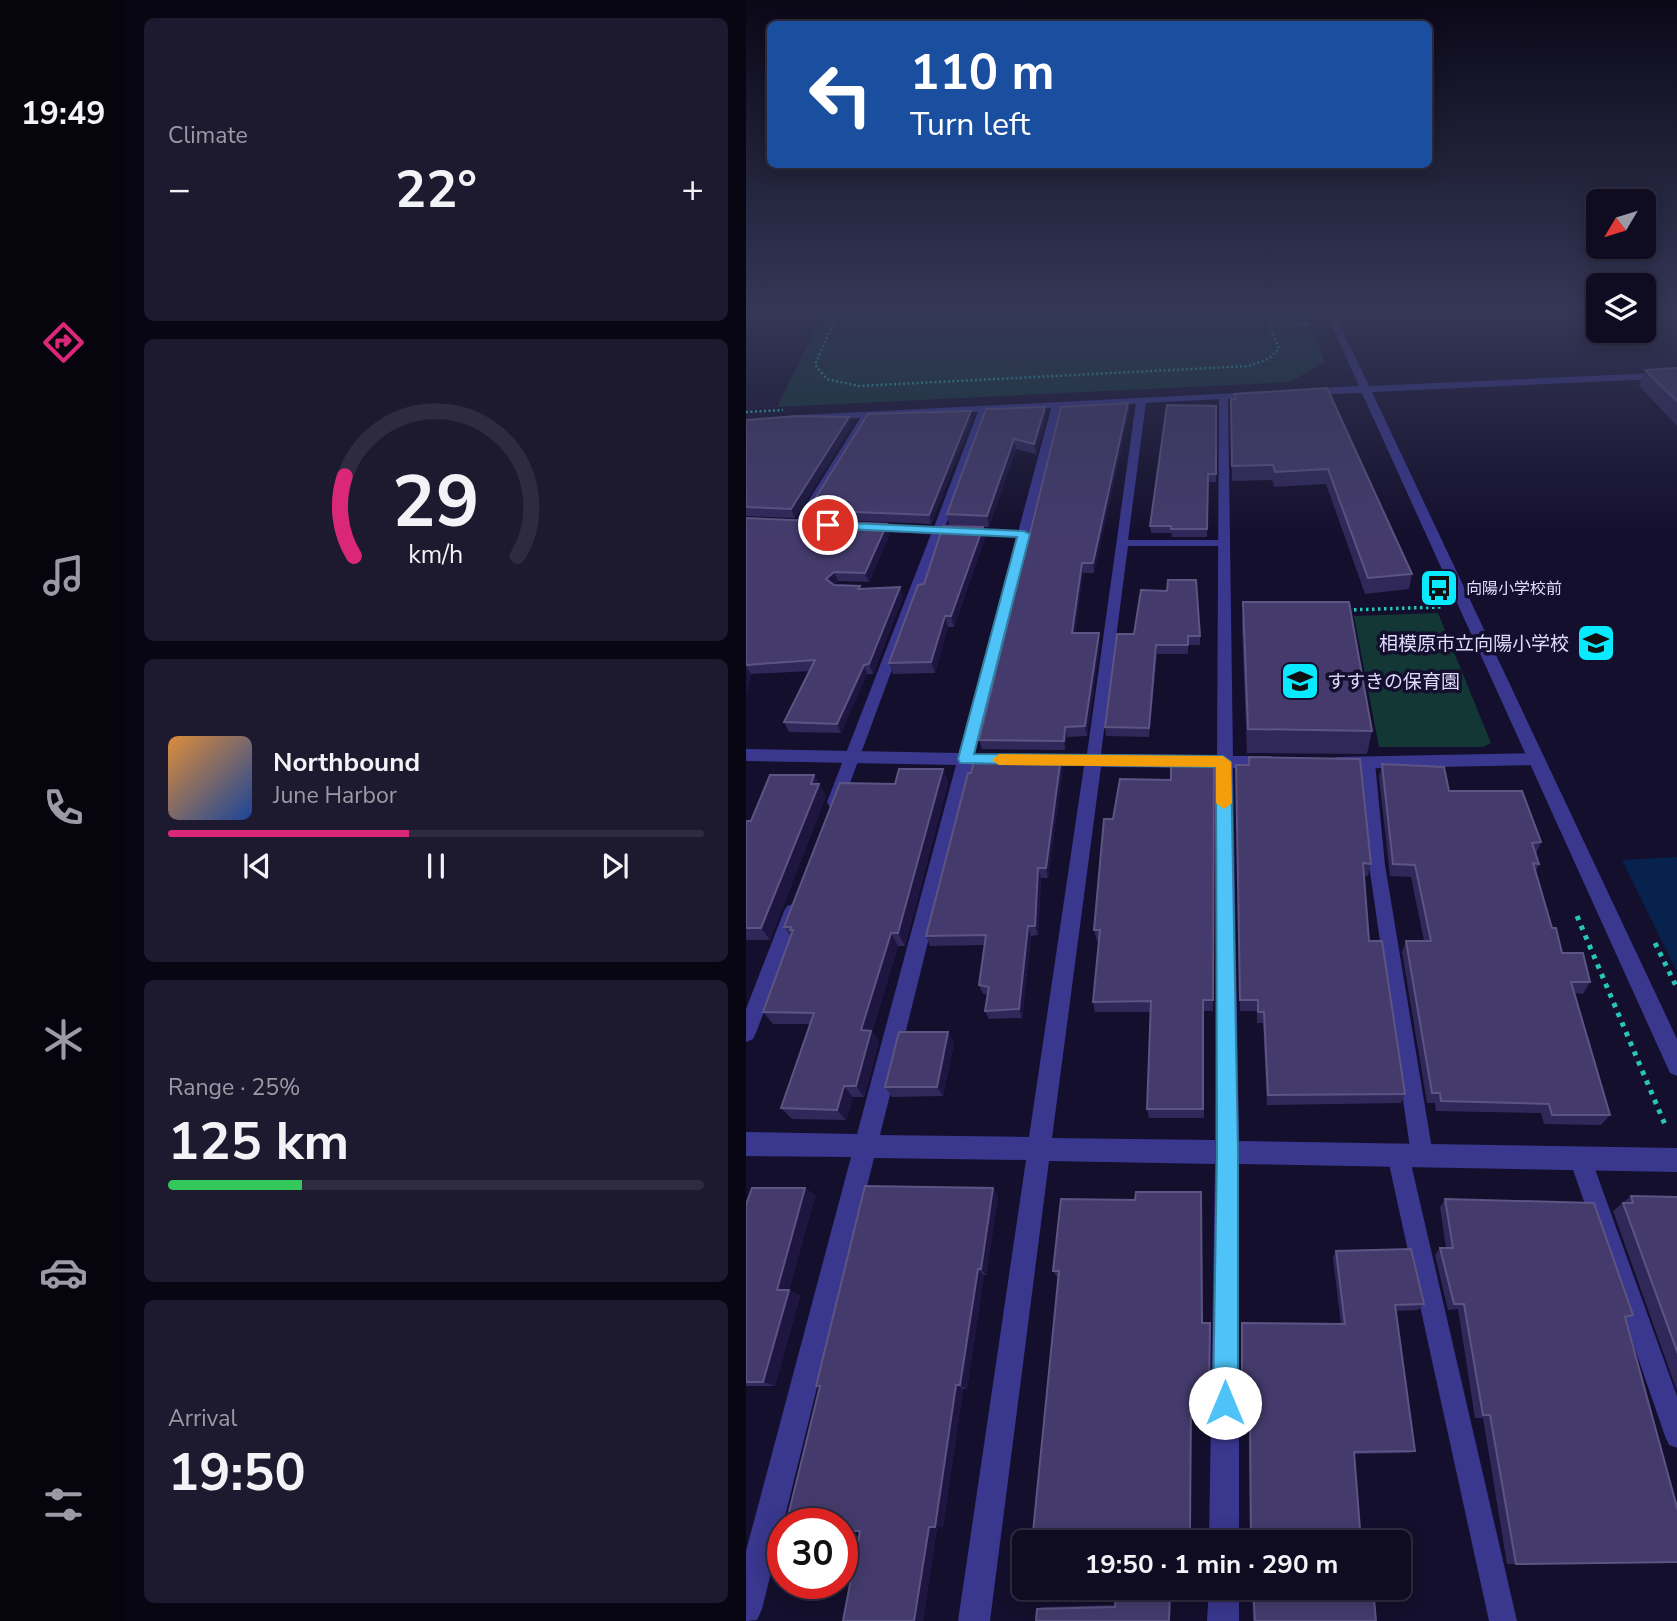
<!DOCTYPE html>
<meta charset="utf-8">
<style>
:root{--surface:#0f0b21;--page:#1d192e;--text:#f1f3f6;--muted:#9b9ba5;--line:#2f2b3f;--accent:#db2777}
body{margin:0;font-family:"Nunito Sans","Noto Sans JP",sans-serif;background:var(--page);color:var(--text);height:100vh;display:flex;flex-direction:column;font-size:26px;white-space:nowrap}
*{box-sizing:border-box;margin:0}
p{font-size:23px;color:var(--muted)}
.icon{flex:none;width:38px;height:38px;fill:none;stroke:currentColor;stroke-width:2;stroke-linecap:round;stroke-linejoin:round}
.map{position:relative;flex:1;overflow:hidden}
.side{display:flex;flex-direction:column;gap:18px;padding:18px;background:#080612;width:620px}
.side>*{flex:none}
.hud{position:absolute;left:21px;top:21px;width:665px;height:147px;border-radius:10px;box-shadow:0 4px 18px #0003,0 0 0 2px var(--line);background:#1a4fa0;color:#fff;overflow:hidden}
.needle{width:46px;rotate:232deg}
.buttons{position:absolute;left:840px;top:189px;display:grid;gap:14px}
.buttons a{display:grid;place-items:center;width:70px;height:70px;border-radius:10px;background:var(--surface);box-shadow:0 4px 18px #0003,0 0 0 2px var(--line);font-size:35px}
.speed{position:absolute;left:21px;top:1508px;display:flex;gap:14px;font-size:35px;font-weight:700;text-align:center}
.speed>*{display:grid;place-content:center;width:91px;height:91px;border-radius:50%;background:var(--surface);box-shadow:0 4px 18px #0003,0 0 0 2px var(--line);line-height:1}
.speed .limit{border:10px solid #d22;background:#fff;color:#111}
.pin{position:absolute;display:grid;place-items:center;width:60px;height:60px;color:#fff;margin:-30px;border:4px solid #fff;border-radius:50%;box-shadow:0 2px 7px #0007}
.me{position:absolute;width:77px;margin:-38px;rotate:0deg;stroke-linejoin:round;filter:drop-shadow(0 0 5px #0008)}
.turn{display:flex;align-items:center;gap:24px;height:147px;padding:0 28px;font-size:32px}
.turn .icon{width:91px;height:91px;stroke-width:2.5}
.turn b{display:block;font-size:49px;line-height:60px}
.big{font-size:52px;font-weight:700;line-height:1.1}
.side .tile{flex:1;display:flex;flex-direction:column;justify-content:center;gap:10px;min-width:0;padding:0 24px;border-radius:10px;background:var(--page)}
.side .dial{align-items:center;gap:0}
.dial svg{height:182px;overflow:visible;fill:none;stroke:var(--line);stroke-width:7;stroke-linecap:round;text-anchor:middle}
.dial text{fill:var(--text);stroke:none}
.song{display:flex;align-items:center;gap:21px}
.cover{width:84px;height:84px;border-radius:10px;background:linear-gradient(135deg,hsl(30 70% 55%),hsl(220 70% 35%))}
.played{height:7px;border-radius:4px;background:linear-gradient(90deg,var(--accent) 45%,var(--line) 45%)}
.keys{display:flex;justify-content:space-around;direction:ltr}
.heat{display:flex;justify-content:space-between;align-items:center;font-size:38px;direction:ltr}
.charge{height:10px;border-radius:5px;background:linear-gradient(90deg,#34c759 25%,var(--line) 0)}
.trip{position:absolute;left:266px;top:1530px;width:399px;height:70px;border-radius:10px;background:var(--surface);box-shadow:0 4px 18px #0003,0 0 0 2px var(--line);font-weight:700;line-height:70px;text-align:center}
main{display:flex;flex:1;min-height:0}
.dock{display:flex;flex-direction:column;width:126px;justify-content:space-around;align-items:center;background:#06040d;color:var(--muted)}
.dock .icon{width:49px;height:49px}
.dock .selected{color:var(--accent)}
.dock b{font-size:32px;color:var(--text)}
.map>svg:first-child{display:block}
</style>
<main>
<nav class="dock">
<b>19:49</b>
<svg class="icon selected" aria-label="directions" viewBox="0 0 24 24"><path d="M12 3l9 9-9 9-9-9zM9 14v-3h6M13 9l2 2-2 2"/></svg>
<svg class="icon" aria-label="music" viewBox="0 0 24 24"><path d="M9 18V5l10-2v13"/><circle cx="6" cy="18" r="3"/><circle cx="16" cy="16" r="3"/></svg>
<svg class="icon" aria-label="phone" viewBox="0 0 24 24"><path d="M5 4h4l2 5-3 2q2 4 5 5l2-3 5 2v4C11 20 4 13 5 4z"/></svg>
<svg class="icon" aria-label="climate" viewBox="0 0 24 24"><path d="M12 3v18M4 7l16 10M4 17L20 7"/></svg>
<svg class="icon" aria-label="car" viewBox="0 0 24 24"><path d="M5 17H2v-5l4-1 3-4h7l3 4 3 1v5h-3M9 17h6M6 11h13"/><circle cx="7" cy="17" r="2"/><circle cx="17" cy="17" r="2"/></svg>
<svg class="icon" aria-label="filters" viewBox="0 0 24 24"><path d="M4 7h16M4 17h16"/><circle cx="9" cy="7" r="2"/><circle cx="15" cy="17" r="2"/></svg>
</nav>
<section class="side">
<div class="tile"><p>Climate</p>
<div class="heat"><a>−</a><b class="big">22°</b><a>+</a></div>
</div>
<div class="tile dial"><svg viewBox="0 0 100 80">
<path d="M14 69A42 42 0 1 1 86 69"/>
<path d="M14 69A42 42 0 0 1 10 34" stroke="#db2777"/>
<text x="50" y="56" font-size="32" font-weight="700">29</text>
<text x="50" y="72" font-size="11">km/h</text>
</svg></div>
<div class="tile">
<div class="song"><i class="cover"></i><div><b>Northbound</b><p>June Harbor</p></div></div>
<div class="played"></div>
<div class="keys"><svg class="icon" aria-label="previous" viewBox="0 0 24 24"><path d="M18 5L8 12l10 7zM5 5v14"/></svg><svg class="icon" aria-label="pause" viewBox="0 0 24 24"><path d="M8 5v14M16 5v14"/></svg><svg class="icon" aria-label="next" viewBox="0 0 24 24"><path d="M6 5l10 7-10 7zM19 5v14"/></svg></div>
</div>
<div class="tile"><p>Range · 25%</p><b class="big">125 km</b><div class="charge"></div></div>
<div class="tile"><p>Arrival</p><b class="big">19:50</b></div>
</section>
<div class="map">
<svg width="932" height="1621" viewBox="0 0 932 1621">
<rect width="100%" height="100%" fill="#140f2c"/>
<g fill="#123735">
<path d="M80 308H557L579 362 544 382 31 407Z"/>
<path d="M692 613 745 743 737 747H633L608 616Z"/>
</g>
<path fill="#07224d" d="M931 857H932L931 972 876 860Z"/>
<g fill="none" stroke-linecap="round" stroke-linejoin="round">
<g stroke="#28c5b9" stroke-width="2.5" stroke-dasharray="2 2.5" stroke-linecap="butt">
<path d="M94 308 69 365 81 379 113 386 503 366 522 359 533 349 517 308"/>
<path d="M549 324 565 323"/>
<path d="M0 412 37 410"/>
</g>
<path stroke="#28c5b9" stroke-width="3.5" stroke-dasharray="2.5 3.5" stroke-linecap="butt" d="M602 610 695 607"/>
<g stroke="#28c5b9" stroke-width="5" stroke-dasharray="4.5 6" stroke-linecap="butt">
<path d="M831 916 920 1127"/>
<path d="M909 943 932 990"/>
</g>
<g fill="#39378e" fill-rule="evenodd">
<path d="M395 399 400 402 382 540H478L484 543 478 546H382L354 761 347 766 340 761 390 402Z"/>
<path d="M238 406 243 409 199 527 278 531 284 534 278 537 196 534 97 802 89 808 83 806 81 802 185 534 123 531 117 528 123 525 188 527 233 409Z"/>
<path d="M118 412 126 414 60 524 50 526 48 524Z"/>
<path d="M621 758 629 763 639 865 687 1155 683 1162 676 1166 669 1162 665 1155 623 865 613 763Z"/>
<path d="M47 904 53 906 56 911 10 1033 7 1039 0 1042V1009L38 911 41 906Z"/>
<path d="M652 1144 659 1148 663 1155 771 1621H743L641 1155 645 1148Z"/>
<path d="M834 1147 841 1151 845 1158 932 1399V1448L923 1445 919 1436 823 1158 827 1151Z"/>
</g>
<g fill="#39378e" fill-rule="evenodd">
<path d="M473 395 482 397 487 756H525L533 762 525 768H487L493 1141 932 1148V1172L493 1164V1542H463L469 1164 303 1161 244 1621H212L280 1160 128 1158 16 1609 11 1620 0 1621V1551L105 1157 0 1156V1132L111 1134 210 765 0 761V749L213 753 306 405 315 403 229 753 237 755 239 759 237 763 226 765 134 1135 283 1137 338 766H294L286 760 294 754 471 755ZM355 767 471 768 469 1140 306 1138Z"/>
<path d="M791 753 799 759 791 765 591 769 583 763 591 757Z"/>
<path d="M463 1587H493V1621H461Z"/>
</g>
<g fill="#39378e" fill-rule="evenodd">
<path d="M578 308H586L623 386 932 372V378L626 392 932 1041V1076L924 1073 616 393 559 395 554 392 559 389 613 386Z"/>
<path d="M510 392 514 393V397L56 421 51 418 56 415Z"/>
</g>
</g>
<g fill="#31285a">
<path d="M932 368V427L893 386 899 370Z"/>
<path d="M581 388 666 574 663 589 619 594 580 484 528 487 526 480 486 481 485 413 488 394Z"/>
<path d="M382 403 383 412 348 573H337L329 633 354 643 341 736 321 737 319 750 236 749 233 740Z"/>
<path d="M470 406V482H462L461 537H426L425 533H405L404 526Z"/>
<path d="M299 407 300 416 290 454 270 449 243 527 203 525 201 514 240 409Z"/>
<path d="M226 419 185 524 66 519 62 510Z"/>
<path d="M0 420 106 425 49 518 0 516Z"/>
<path d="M0 518 144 534 123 582 92 581 88 585 114 586 115 589 154 587 157 597 127 674H121L95 733 43 732 38 722 64 671 5 674 0 695Z"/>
<path d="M239 538 208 627H202L189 673 147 674 143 663 178 584Z"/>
<path d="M497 602 626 731 621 754 501 753 496 626Z"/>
<path d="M371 634 454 636V645H442V654H411L403 737 360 736 359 727Z"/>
<path d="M315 757 317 767 302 878H295L292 935 285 936 276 1018 243 1019 239 1011 242 995 237 994 233 985 239 945 184 946 180 936Z"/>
<path d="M503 757 625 864 622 876H618L623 941 659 1094 655 1103 521 1105 517 1023H511V1011H494L490 765H502Z"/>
<path d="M636 764 703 791 795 842 790 854 793 864 790 871 806 928 816 953 844 982 837 994 829 993 864 1115 855 1125 798 1124 795 1113 690 1111 689 1103H681L656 952 660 941H678L665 877 644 876 633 777Z"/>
<path d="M468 766 467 1011H458V1118H403L401 1109 405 1012H349L347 1002 353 941H351L348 930 367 819 425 780Z"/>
<path d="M197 769 202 783 159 946H152L126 1032 133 1042 118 1097H107L100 1120 46 1119 35 1108 64 1024H27L17 1012 45 937 38 927 149 784Z"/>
<path d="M68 775 80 796 24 940H0V821H5Z"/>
<path d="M202 1032 208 1043 197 1096 146 1097 139 1087Z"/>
<path d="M59 1188 69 1196 43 1290 54 1296 29 1386H0V1205Z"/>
<path d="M247 1188 252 1197 240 1275H238L221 1389H217L197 1527H191L177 1621H97L114 1531 74 1387 70 1386Z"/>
<path d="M885 1196 932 1197V1394L867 1211Z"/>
<path d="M315 1199 456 1323H464L463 1400H446L444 1534H428V1542H374V1532L312 1277H311L307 1271Z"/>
<path d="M699 1199 887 1315 879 1319 770 1564H761L737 1418H729L712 1309 702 1310 689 1255 694 1248H700L694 1207Z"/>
<path d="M590 1251 678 1304 672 1310 649 1311 669 1451 663 1453 608 1454 615 1542H504L503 1424H499V1399H496V1323L595 1324 587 1258Z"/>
<path d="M370 1587H425L424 1621 291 1609 297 1607 369 1605Z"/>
<path d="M506 1587H627L630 1621H507Z"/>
</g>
<g fill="#1e1640">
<path d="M382 403 383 412 348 573 347 563Z"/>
<path d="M299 407 300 416 290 454 288 444Z"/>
<path d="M225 411 226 419 185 524 183 515Z"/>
<path d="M103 417 106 425 49 518 45 509Z"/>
<path d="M268 439 270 449 243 527 241 516Z"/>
<path d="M141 524 144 534 123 582 119 573Z"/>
<path d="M237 527 239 538 208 627 205 616Z"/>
<path d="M336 563 337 573 328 643 326 633Z"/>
<path d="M88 572 92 581 84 589 80 579Z"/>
<path d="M154 587 157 597 127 674 123 664Z"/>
<path d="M199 616 202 627 189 673 185 662Z"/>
<path d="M353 633 354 643 341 736 339 726Z"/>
<path d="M410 645 411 654 403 737V728Z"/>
<path d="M118 665 121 674 95 733 91 724Z"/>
<path d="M0 666 5 674 0 695Z"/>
<path d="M319 727 321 737 319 750 318 741Z"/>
<path d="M315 757 317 767 302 878 300 868Z"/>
<path d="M197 769 202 783 159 946 152 933Z"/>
<path d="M68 775 80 796 24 940 15 928Z"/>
<path d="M292 868 295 878 292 935 289 926Z"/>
<path d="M282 926 285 936 276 1018 273 1009Z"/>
<path d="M145 933 152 946 126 1032 133 1042 118 1097 110 1086 115 1030Z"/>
<path d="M202 1032 208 1043 197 1096 191 1087Z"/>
<path d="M98 1086 107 1097 100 1120 91 1110Z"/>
<path d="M59 1188 69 1196 43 1290 54 1296 29 1386 17 1382 31 1290Z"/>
<path d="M247 1188 252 1197 240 1275 235 1269Z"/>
<path d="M232 1269 238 1275 221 1389 214 1385Z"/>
<path d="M210 1385 217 1389 197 1527H189Z"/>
<path d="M183 1527H191L177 1621H168Z"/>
<path d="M424 1587H425L424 1621H423Z"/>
</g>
<g fill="#443b6c" stroke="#5c5483" stroke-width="2">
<path d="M932 368V402L899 370Z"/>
<path d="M581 388 666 574 622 578 582 469 529 472 527 465 486 466 485 399H490L488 394Z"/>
<path d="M382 403 347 563H336L326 633H353L339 726 319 727 318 741 233 740 315 407Z"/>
<path d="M421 405 470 406V474H462L461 529H425V526H404Z"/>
<path d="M299 407 288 444 268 439 241 516 201 514 240 409Z"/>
<path d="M225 411 183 515 62 510 122 414Z"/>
<path d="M50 416 103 417 45 509 0 507V420Z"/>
<path d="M0 518 141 524 119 573 88 572 80 579 88 585 114 586 112 589 154 587 123 664 118 665 91 724 38 722 69 660 0 665Z"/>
<path d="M197 526 237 527 205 616H199L185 662 143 663 172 585 178 584Z"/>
<path d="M422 580H450L454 636H442V645H410L403 728 359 727 371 634H388L395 590 421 591Z"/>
<path d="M497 602H603L626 731 502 729Z"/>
<path d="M229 756 315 757 300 868H292L289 926H282L273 1009 239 1011 243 987 233 985 240 935 180 936 222 773H225Z"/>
<path d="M503 757 614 759 625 864 617 863 623 941H636L659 1094 522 1095 518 1012H512V1000H494L490 765H503Z"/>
<path d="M636 764 698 767 703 791H776L795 842 786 843 793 864 787 863 806 928H810L816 953H837L844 982H825L864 1115H806L803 1104 695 1101 694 1093H686L660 941H685L669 865 647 864Z"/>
<path d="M425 766H468L467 1000H457V1109H401L405 1001 347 1002 354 930H348L358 819H367L374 779 425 780Z"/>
<path d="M153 769H197L152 933H145L115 1030 125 1031 110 1086H98L91 1110 35 1108 68 1013 17 1012 47 930H44L45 927H38L94 783 149 784Z"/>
<path d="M24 775H68L65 784H73L15 928H0V821H5Z"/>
<path d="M153 1032H202L191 1087H139Z"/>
<path d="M119 1186 247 1188 235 1269H232L214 1385H210L189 1527H183L168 1621H97L114 1531H96V1524H40L74 1386H70Z"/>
<path d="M6 1188H59L31 1290H43L17 1382H0V1205Z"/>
<path d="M390 1192H455L456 1323H464L463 1396H445L444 1534H427L426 1542H374V1532H287L313 1271H307L315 1199 389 1200Z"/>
<path d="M885 1196 932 1197V1354L877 1203H887Z"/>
<path d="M699 1199 848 1203 887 1315 879 1317 932 1511V1562L770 1564 744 1415H737L718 1304H708L694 1248H707Z"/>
<path d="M665 1249 678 1304 649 1305 669 1451 608 1452 615 1542H505L504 1420H500L499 1396H496V1323L599 1324 590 1251Z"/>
<path d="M370 1587H424L423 1621H290L291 1609 369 1607Z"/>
<path d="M507 1587H627L630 1621H509Z"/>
</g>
<linearGradient id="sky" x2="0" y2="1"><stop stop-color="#0b0818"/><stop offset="0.58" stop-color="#343756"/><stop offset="1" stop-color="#343756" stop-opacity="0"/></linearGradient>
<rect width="932" height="535" fill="url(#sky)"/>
<path fill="#4fc3f7" stroke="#337fa1" stroke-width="2" d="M82 522 278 531 284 534 228 754 477 756 485 762 492 1152V1403L488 1411 479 1415 470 1411 467 1403 471 1152 470 767 214 763 212 759 271 537 78 528V523Z"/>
<path fill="#f59e0b" d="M253 754 477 756 485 762 486 803 478 809 470 803V767L253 765 246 760Z"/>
<defs>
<symbol id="bus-square" viewBox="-11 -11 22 22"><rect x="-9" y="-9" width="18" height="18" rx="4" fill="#07eaff" stroke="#140f2c"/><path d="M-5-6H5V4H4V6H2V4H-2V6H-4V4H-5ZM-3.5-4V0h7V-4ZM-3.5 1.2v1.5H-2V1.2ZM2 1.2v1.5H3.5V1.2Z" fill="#111"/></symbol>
<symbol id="school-square" viewBox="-11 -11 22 22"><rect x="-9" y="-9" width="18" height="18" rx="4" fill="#07eaff" stroke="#140f2c"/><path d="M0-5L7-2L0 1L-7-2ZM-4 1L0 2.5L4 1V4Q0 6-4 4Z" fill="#111"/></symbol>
</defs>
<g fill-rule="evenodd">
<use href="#bus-square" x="671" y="566" width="44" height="44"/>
<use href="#school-square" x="828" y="621" width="44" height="44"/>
<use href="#school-square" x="532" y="659" width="44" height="44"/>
</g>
<g text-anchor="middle" stroke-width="7" stroke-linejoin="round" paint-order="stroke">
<g font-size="16" fill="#dedbff" stroke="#140f2c" text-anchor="start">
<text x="720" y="594">向陽小学校前</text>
</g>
<g font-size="19" fill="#dedbff" stroke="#140f2c" text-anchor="end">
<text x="823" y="650">相模原市立向陽小学校</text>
<text x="581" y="688" text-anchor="start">すすきの保育園</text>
</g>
</g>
</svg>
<div class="buttons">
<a><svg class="needle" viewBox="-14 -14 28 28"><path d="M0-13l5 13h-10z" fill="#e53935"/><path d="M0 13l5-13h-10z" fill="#9b9ba5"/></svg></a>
<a><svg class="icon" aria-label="layers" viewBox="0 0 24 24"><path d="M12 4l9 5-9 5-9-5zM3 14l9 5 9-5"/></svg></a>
</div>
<div class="speed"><div class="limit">30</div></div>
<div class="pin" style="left:82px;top:525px;background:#d93025"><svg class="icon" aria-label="arrive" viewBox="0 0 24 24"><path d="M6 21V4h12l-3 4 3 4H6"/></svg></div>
<svg class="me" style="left:479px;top:1403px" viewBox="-20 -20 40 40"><circle r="19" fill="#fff"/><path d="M0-13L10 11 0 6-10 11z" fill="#4fc3f7"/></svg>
<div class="trip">19:50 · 1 min · 290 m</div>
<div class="hud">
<div class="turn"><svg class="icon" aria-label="left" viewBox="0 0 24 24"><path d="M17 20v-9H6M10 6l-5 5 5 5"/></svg><div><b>110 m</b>Turn left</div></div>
</div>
</div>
</main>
